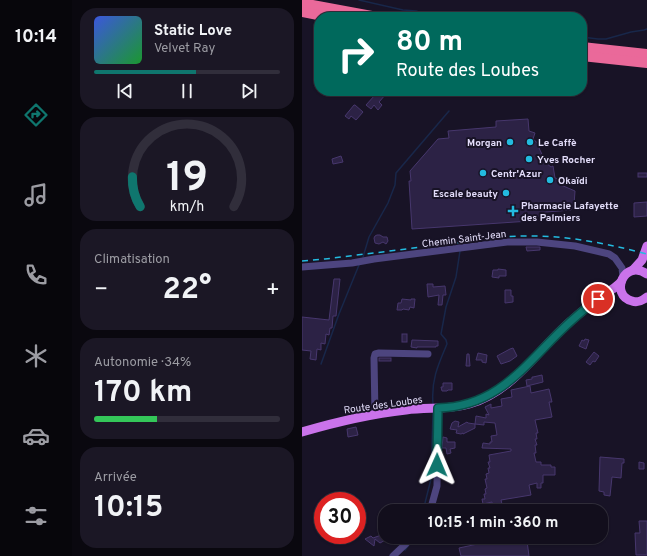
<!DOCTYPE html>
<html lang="fr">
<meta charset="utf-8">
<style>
:root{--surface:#120e1c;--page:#1b1725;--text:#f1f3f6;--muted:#9c9ca3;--line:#312e3b;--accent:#0f766e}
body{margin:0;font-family:Overpass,sans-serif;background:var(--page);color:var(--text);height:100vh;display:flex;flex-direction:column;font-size:15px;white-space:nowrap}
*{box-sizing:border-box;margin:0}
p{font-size:13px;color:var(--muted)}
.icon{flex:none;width:22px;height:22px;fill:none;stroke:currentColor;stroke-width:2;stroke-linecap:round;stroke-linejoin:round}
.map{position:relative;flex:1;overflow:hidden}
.drawer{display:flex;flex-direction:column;gap:8px;padding:8px;background:#0a080f;width:230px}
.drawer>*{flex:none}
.banner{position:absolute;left:12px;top:12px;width:273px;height:84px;border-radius:16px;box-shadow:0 1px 3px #0004,0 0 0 1px var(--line);background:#00695c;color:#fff;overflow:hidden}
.speed{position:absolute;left:12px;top:492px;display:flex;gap:8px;font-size:20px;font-weight:700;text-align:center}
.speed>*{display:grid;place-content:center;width:52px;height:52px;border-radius:50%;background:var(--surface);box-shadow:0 1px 3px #0004,0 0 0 1px var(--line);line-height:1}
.speed .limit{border:6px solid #d22;background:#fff;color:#111}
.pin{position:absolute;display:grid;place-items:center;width:34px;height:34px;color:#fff;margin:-17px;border:2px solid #fff;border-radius:50%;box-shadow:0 1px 4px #0007}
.me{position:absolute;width:44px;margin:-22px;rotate:1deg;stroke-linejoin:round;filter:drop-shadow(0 0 3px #0008)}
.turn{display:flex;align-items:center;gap:14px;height:84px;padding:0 16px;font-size:18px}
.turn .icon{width:52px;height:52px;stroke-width:2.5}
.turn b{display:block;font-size:28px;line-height:34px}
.big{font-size:30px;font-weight:700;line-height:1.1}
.drawer .widget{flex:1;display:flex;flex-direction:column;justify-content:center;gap:6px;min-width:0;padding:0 14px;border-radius:16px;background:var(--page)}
.drawer .dial{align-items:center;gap:0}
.dial svg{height:104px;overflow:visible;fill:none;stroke:var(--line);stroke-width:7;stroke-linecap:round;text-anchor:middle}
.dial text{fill:var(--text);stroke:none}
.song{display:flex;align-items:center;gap:12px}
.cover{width:48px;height:48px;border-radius:6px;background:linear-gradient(135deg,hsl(230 70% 55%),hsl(130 70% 35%))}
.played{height:4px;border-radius:2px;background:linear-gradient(90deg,var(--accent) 55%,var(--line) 55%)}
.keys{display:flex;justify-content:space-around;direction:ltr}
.heat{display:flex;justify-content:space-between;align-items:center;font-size:22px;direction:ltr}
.charge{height:6px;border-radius:3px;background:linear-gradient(90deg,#34c759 34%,var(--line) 0)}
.trip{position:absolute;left:76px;top:504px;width:230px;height:40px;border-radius:16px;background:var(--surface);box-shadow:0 1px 3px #0004,0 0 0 1px var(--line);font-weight:700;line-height:40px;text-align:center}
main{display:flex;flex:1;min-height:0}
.dock{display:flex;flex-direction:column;width:72px;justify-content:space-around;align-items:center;background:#07060b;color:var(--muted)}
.dock .icon{width:28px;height:28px}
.dock .on{color:var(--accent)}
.dock b{font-size:18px;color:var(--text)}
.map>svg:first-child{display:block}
</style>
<main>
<nav class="dock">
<b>10:14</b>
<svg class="icon on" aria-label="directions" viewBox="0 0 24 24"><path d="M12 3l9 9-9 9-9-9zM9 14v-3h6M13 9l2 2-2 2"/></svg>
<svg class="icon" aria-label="music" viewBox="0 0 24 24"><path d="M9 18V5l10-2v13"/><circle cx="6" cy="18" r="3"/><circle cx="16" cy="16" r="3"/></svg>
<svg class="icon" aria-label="phone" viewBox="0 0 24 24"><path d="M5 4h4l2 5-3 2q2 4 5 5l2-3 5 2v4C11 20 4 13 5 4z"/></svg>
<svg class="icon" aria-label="climate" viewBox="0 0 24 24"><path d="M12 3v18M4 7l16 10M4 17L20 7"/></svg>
<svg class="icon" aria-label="car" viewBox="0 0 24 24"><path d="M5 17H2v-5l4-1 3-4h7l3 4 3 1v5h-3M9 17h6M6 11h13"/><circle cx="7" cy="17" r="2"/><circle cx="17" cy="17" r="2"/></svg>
<svg class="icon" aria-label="filters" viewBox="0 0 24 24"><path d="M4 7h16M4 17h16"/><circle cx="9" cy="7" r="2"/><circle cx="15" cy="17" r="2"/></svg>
</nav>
<section class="drawer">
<div class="widget">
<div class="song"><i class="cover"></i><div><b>Static Love</b><p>Velvet Ray</p></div></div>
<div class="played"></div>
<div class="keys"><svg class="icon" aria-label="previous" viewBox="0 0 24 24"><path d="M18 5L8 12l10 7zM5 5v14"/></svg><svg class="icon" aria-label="pause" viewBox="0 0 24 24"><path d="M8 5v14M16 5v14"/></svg><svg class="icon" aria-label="next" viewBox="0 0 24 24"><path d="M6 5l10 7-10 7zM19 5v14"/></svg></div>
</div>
<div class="widget dial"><svg viewBox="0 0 100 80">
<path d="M14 69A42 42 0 1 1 86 69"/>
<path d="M14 69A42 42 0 0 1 8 46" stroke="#0f766e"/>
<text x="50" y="56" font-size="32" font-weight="700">19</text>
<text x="50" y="72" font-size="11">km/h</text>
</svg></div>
<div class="widget"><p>Climatisation</p>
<div class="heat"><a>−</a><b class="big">22°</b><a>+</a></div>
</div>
<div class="widget"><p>Autonomie · 34%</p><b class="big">170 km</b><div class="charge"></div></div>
<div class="widget"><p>Arrivée</p><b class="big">10:15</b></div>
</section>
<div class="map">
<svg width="345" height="556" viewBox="0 0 345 556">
<rect width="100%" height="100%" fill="#181326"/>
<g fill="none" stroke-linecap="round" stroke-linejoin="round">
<g stroke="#18274a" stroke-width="1.5">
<path d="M57 0 101 10 114 11 127 15 139 17"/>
<path d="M280 37 296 39H304L329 32 342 30 345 29"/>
<path d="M61 257 67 237 86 203 93 185 94 173 147 111"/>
<path d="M19 364 37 314 57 265"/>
<path d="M131 404C129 380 136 365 145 344L144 340 139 334 144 307 154 277 158 251"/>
<path d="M121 511 129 479 131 413"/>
<path d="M103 550 106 546"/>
</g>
</g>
<g fill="#2c2245" stroke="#47376d">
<path d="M79 91H84L83 93 84 94 77 102 80 105 76 110 72 105 69 109 64 105 73 95 74 96Z"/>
<path d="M52 105H53L61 112 54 120 49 116 47 119 43 116Z"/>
<path d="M226 119 227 131 233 133 231 139 240 147 237 148 244 163 249 167 251 166 253 178 260 180 259 185 273 191 272 205 269 210 244 212 228 221 110 229 107 181H109L108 171 136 139 147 138 146 131 194 127V121Z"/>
<path d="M39 156 41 162 31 164 30 159Z"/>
<rect x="336" y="173" width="9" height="4"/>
<path d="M345 202V216L332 217V203Z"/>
<path d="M75 235H78L81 237H85L86 241 84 244 81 242 77 244 73 243 72 238 73 236Z"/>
<path d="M224 247H238V250L225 251Z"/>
<path d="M196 269 204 270V276H197V278L190 277 191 270H196Z"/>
<path d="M32 279H38L34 316H31L30 328H28L27 335 24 334 23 344 19 343V350L15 349 14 360 8 359 9 351 0 350V317L27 320Z"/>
<path d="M125 284H131V287L143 286 144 295H141L140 305H136L137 295 126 297Z"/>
<path d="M203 290H209V296H211V302L203 303Z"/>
<path d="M100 299 109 300V299H113L112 308 108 307 107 310 101 309 100 310H95L96 303H99Z"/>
<rect x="100" y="334" width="5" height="8"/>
<path d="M283 339 287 340 284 349 277 346 280 340 282 341Z"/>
<path d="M110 340 136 341V346H134V347H115V348L109 347Z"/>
<path d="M211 348 215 356 208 361 199 364 195 356 208 349Z"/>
<path d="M292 352 297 356 293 362 291 361 288 365 284 362Z"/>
<path d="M176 353 185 355 184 363 180 362V360H174Z"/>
<path d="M165 354H167L168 366H164Z"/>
<rect x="77" y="358" width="12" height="3"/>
<path d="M240 375 241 382 225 386 224 380 230 379V377H231Z"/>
<path d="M141 383H150V390H146L145 391H140L139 387H141Z"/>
<path d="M228 386 229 393 247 389 250 402H247L250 417 233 420 236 433H234L235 439H233L235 445H233L234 453H232L234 462H239V465H249V467H253V475H241V483H239V488H235V483L227 485 229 495 199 500 200 504 190 506V502L181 504 180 499H183L182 494H184L183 489 185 488 183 479H185L184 474 187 473 186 468H188L186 462H188L187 455 209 451V449L180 448 181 443 188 444V442H190L189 436 195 435 193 423 182 422V425L173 424 174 416 184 418V414L187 415 183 407 189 404V408L200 406 199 399 210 397 209 390Z"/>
<path d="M153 421 157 422 156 427 165 422 166 423 173 424V428L161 434V433L159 434 154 433 155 430 148 429 150 423Z"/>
<path d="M54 427 56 435 46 437 45 429Z"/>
<path d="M141 437 145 438V442H153V448L148 449 149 453 145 454 144 448H140Z"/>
<path d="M298 457 322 459V463H320L319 478 310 477 308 496 302 495V492L297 491Z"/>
<path d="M337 462 342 463V469H337Z"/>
<path d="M337 521H345V555H334L333 533H338Z"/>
<path d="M82 534 83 535V537H85L87 538 78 543 73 539 72 546 63 539 69 536 71 538Z"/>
<path d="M208 537H232V541H225L227 556H159L157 548Z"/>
</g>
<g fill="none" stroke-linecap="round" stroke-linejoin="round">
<g stroke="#4d457f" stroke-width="7">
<path d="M0 267 50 263 72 259 205 242H235L273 246 307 254 313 258 320 268 321 277"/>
<path d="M73 415 72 358 73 354 77 353 126 354"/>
<path d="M127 511 130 504 135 486 136 408"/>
<path d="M91 556 111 537"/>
</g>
<g stroke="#ca73eb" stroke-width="9">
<path d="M331 270 340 260 345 246"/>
<path d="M345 274C322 258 307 295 330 301 336 303 340 301 345 297"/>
<path d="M0 432C34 422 68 414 104 410 125 407 146 410 167 404 211 392 236 349 269 321 279 312 290 303 302 295 308 290 314 288 319 282"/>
</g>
<g stroke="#ea699a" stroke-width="10">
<path d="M0 3 75 17"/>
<path d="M0 12 26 17"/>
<path d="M280 47 345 54"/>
<path d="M280 56 345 63"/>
</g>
<path stroke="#23bbe0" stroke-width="1.5" stroke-dasharray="6 5" stroke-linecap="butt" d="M0 261 23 259 201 237C253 233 295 241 345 254"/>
</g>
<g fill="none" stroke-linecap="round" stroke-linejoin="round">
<defs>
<path id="route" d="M135 465 136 408C199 407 226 360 268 322 277 314 286 306 296 299"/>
</defs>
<use href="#route" stroke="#0a4d48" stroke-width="10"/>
<use href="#route" stroke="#0f766e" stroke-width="7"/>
</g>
<g fill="#23bbe0" stroke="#181326" stroke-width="1.5">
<circle cx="208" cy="142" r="4"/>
<circle cx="228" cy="142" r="4"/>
<circle cx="227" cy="159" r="4"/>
<circle cx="181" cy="173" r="4"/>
<circle cx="248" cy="180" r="4"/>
<circle cx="204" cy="193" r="4"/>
<path d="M209 205h4v4h4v4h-4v4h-4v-4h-4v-4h4z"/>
</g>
<g text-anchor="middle" stroke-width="4" stroke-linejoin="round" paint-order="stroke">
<g font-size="10" font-weight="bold" fill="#e3ddfa" stroke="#181326" text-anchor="start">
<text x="200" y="146" text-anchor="end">Morgan</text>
<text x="236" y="146">Le Caffè</text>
<text x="235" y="163">Yves Rocher</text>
<text x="189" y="177">Centr'Azur</text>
<text x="256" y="184">Okaïdi</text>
<text x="196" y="197" text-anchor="end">Escale beauty</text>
<text x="219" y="209">Pharmacie Lafayette<tspan x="219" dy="12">des Palmiers</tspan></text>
</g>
<g font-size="10" fill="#e3ddfa" stroke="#181326">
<text transform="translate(162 238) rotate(-7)" y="4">Chemin Saint-Jean</text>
<text transform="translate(81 404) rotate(-8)" y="4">Route des Loubes</text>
</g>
</g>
</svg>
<div class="speed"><div class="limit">30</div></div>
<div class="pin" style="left:296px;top:299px;background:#d93025"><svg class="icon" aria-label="arrive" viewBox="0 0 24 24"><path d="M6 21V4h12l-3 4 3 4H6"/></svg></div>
<svg class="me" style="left:135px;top:465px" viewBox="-20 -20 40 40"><path d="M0-17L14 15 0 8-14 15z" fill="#0f766e" stroke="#fff" stroke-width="4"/></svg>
<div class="trip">10:15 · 1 min · 360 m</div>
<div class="banner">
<div class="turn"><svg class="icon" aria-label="right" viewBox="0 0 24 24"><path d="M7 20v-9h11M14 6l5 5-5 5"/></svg><div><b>80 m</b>Route des Loubes</div></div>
</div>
</div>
</main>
